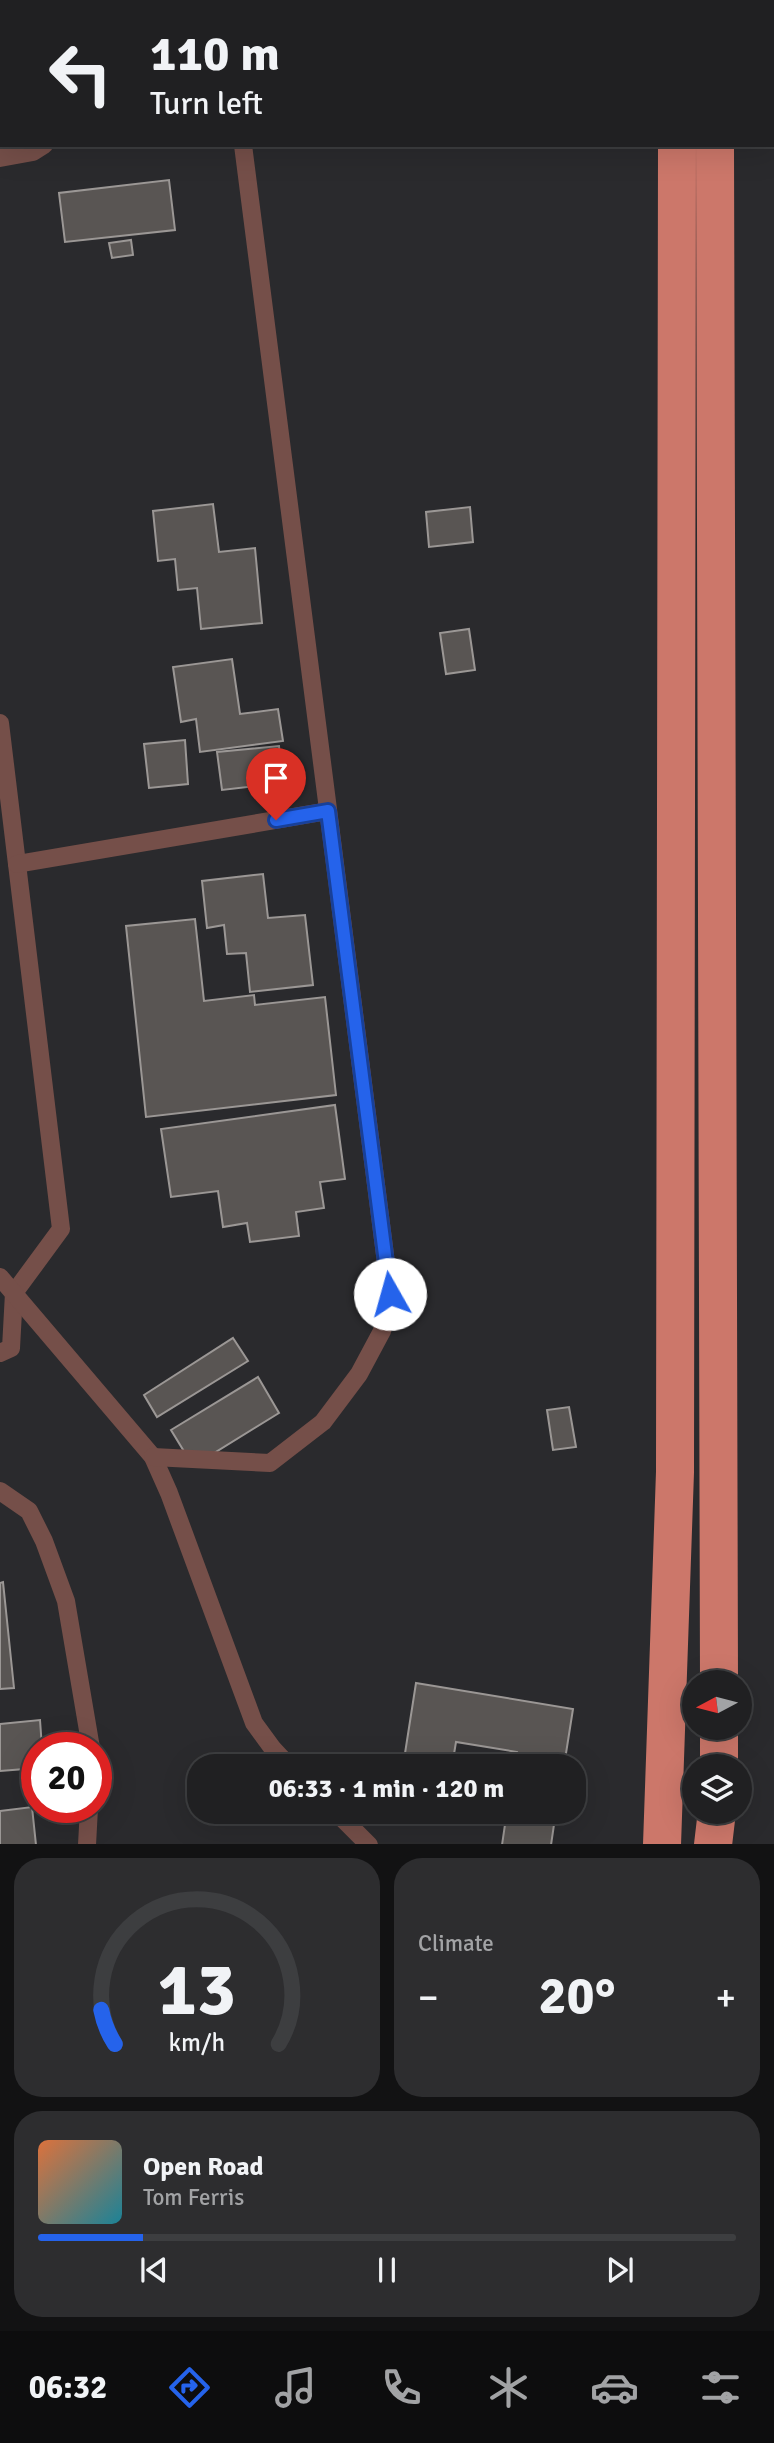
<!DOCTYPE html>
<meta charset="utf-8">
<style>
:root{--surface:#202022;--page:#2d2d2f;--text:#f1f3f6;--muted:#a2a3a5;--line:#3d3e40;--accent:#2563eb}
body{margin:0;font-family:Signika,sans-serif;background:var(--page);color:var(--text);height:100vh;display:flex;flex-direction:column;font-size:26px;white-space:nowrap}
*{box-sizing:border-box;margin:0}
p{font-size:23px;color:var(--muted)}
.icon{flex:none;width:38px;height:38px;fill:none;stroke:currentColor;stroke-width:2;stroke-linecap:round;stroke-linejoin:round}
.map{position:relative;height:1844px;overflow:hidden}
.details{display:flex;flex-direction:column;gap:14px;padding:14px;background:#121213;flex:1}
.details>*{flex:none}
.hud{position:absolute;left:0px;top:0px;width:775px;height:147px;box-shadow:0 7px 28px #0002,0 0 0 2px var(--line);background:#202022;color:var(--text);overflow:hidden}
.needle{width:46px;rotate:263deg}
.fabs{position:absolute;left:682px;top:1670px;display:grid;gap:14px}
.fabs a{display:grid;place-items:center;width:70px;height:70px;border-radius:50%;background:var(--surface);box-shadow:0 7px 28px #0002,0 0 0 2px var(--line);font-size:35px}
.speed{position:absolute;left:21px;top:1732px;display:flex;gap:14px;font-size:35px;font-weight:700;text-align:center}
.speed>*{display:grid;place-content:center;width:91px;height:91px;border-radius:50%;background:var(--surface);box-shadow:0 7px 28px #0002,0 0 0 2px var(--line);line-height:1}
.speed .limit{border:10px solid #d22;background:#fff;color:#111}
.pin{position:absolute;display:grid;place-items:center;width:60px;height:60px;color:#fff;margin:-72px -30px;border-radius:50% 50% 50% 0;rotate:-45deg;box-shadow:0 0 7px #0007}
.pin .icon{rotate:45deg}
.me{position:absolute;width:77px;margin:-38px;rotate:353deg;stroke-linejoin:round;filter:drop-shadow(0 0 5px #0008)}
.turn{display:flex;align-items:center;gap:24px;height:147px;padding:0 35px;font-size:32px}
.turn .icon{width:91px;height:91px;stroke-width:2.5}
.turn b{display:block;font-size:49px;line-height:60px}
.big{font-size:52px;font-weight:700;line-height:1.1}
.details .card{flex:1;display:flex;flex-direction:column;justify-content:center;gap:10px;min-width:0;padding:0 24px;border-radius:28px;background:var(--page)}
.details .dial{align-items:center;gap:0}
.dial svg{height:182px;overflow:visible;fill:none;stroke:var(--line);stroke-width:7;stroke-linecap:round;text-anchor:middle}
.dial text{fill:var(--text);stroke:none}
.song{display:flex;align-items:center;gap:21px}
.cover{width:84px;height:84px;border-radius:10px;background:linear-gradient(135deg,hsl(20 70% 55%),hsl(190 70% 35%))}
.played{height:7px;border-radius:4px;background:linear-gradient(90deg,var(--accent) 15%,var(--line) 15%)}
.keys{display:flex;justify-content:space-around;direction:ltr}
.heat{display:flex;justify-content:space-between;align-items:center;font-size:38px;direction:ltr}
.details .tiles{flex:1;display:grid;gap:14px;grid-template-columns:1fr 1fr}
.card:last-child{grid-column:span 2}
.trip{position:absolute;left:187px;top:1754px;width:399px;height:70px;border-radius:28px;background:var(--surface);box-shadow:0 7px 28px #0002,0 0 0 2px var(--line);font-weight:700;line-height:70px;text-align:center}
.dock{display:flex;height:112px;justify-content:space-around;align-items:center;background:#0d0d0e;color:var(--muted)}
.dock .icon{width:49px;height:49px}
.dock .on{color:var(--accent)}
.dock b{font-size:32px;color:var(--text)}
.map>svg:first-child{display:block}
</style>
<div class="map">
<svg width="774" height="1845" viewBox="0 0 774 1845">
<rect width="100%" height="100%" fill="#2a2a2d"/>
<g fill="#595553" stroke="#9b9795" stroke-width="2">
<rect x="23" y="0" width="51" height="2"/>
<path d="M169 180 175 230 65 242 59 193Z"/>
<path d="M131 240 133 255 112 258 109 243Z"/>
<path d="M213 504 219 552 255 548 262 623 201 629 197 588 178 590 175 559 158 561 153 511Z"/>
<path d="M470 507 473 542 429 547 426 512Z"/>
<path d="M469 629 475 670 446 674 440 633Z"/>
<path d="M232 659 240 714 278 709 283 741 200 752 196 719 181 722 173 667Z"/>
<path d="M185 740 188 784 149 788 144 744Z"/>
<path d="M279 746 283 783 222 790 217 752Z"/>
<path d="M263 874 268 918 305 915 313 985 250 992 246 953 227 954 224 925 207 928 202 881Z"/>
<path d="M195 919 204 1001 254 995 255 1005 325 997 336 1095 146 1117 126 926Z"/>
<path d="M335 1105 345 1179 320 1182 324 1208 296 1212 299 1236 250 1242 247 1223 223 1227 218 1191 171 1197 161 1129Z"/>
<path d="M233 1338 248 1361 157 1417 144 1395Z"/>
<path d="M258 1377 279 1413 193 1466 171 1430Z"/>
<path d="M569 1407 576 1447 553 1450 547 1410Z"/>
<path d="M3 1582 14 1688 0 1689V1583Z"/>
<path d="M416 1683 573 1709 564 1766H515L517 1752 456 1742 452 1766H403Z"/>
<path d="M40 1720 42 1748H37V1768L0 1771V1724Z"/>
<path d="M32 1807 36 1845H0V1811Z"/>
<path d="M507 1811H556L551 1845H502Z"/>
</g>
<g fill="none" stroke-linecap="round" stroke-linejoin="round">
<g stroke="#754f49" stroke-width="18">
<path d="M225 0V2"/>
<path d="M0 158 33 152 44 145"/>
<path d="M0 723 61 1229 14 1293 11 1348 0 1353"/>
<path d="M17 864 328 811"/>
<path d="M0 1277 153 1457 169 1493 254 1723 273 1749 289 1766"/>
<path d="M153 1457 270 1463 323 1422 359 1374 382 1331 390 1294 243 145"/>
<path d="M0 1491 29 1511 44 1541 66 1601 91 1748"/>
<path d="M335 1811 369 1845"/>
<path d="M87 1845 89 1808"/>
</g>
<g stroke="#cc776a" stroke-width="38">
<path d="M677 2V0"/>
<path d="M715 2V0"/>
<path d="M715 145 719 1682"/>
<path d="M719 1727V1766"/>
<path d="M662 1845 675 1472 677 145"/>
<path d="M713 1845 717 1811"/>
</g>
</g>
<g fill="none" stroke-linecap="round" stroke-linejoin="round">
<defs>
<path id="route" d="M276 820 328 811 390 1294"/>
</defs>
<use href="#route" stroke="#184099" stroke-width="18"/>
<use href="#route" stroke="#2563eb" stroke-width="12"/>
</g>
</svg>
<div class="fabs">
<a><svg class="needle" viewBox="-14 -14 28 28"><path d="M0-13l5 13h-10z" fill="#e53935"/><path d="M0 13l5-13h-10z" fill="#a2a3a5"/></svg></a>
<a><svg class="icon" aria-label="layers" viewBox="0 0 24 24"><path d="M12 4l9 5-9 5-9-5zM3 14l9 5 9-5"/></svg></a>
</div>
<div class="speed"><div class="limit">20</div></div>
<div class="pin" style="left:276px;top:820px;background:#d93025"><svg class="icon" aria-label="arrive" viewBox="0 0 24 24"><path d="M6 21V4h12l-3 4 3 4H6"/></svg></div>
<svg class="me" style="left:390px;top:1294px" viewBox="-20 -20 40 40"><circle r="19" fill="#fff"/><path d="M0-13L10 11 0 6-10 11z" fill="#2563eb"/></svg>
<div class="trip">06:33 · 1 min · 120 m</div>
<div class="hud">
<div class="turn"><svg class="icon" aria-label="left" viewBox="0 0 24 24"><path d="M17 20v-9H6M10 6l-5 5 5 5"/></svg><div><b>110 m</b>Turn left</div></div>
</div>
</div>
<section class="details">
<div class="tiles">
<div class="card dial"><svg viewBox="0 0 100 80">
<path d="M14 69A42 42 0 1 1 86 69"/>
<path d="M14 69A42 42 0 0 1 8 54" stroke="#2563eb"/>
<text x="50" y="56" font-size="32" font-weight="700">13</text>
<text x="50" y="72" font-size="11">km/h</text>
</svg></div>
<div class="card"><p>Climate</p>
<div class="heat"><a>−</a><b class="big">20°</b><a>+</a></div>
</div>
<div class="card">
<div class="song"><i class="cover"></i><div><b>Open Road</b><p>Tom Ferris</p></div></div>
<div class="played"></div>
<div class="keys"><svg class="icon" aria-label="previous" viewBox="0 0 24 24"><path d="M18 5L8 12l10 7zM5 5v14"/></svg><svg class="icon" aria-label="pause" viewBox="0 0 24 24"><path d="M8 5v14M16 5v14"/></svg><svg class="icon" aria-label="next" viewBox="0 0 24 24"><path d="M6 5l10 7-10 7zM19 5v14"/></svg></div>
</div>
</div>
</section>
<nav class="dock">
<b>06:32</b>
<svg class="icon on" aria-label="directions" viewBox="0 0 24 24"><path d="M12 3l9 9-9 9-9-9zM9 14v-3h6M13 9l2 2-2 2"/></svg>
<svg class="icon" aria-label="music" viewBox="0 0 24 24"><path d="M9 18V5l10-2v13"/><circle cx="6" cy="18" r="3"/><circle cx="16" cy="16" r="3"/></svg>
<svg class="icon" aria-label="phone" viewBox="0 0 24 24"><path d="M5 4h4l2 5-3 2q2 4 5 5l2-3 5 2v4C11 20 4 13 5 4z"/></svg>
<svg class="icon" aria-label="climate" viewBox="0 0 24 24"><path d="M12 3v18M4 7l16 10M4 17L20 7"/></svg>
<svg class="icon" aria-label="car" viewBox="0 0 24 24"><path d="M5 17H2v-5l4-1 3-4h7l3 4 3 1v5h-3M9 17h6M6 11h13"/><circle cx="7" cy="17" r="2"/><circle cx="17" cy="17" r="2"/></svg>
<svg class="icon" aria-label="filters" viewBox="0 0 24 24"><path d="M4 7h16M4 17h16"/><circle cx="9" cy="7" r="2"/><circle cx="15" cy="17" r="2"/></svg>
</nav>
